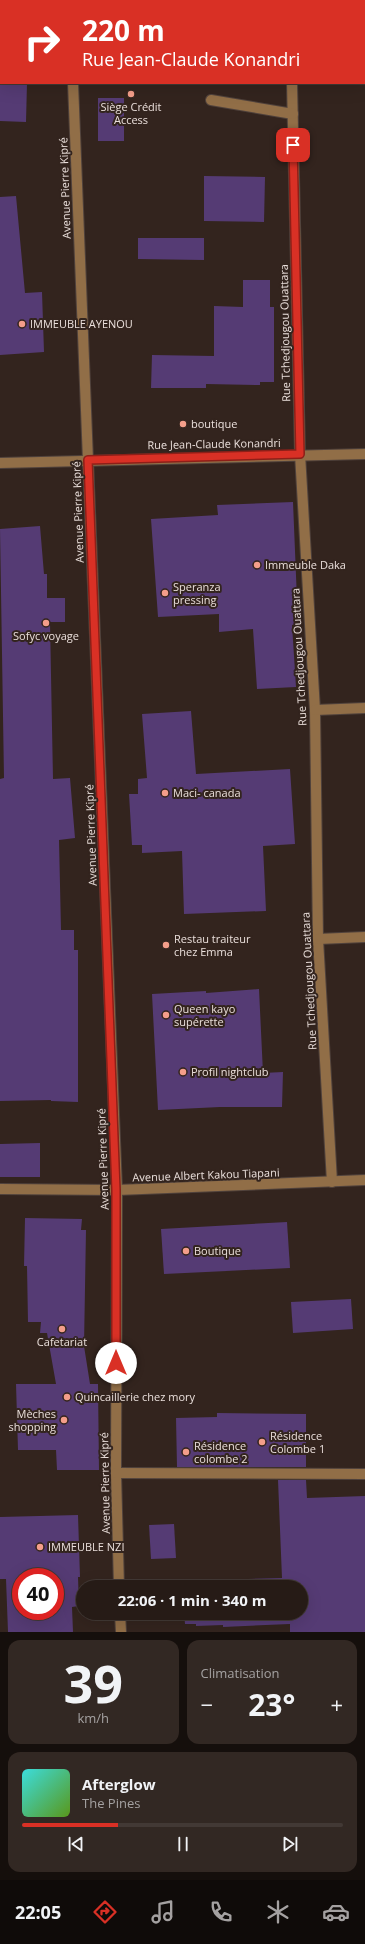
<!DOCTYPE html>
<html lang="fr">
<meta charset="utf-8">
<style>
:root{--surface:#261b16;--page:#322823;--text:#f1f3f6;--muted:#a4a1a1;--line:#423935;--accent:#d93025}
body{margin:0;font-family:"Open Sans",sans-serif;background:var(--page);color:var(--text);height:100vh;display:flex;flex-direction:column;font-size:15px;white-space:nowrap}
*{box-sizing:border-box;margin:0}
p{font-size:13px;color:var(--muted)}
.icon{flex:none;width:22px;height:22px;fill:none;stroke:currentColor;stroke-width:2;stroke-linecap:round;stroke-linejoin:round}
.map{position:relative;height:1632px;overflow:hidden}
.drawer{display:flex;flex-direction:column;gap:8px;padding:8px;background:#150f0c;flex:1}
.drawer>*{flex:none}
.hud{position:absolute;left:0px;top:0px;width:365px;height:84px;box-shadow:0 4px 16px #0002,0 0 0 1px var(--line);background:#d93025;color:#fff;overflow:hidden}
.speed{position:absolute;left:12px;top:1568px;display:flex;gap:8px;font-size:20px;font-weight:700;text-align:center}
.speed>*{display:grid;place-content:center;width:52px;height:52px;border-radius:50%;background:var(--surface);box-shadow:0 4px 16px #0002,0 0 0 1px var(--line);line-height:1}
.speed .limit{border:6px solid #d22;background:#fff;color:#111}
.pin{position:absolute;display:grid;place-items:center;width:34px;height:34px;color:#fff;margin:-17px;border-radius:8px;box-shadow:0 2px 6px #0006}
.me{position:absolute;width:44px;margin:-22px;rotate:0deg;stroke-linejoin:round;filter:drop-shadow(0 0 3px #0008)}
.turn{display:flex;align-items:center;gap:14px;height:84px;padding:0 16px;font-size:18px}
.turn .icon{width:52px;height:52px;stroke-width:2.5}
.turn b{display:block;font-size:28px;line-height:34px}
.big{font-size:30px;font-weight:700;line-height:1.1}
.drawer .card{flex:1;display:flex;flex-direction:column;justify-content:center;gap:6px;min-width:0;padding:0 14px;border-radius:12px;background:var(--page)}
.drawer .dial{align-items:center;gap:0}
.dial b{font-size:52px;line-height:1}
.song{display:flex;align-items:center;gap:12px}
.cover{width:48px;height:48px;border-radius:6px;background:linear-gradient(135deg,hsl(180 70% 55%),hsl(90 70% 35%))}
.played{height:4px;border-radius:2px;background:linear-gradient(90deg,var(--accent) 30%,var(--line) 30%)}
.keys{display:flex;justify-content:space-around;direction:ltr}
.heat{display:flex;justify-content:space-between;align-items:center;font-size:22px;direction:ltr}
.drawer .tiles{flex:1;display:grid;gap:8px;grid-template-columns:1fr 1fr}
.card:last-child{grid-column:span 2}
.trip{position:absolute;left:76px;top:1580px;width:232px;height:40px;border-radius:20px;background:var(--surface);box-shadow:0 4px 16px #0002,0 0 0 1px var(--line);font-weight:700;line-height:40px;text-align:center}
.tab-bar{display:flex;height:64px;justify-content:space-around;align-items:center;background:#0f0b09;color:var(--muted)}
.tab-bar .icon{width:28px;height:28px}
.tab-bar .selected{color:var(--accent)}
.tab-bar b{font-size:18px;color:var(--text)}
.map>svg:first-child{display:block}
</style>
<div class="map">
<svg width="365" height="1632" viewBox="0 0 365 1632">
<rect width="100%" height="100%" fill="#33241e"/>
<g fill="#553b74" fill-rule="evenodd">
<path d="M0 83H27L26 122 0 121Z"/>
<rect x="98" y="98" width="26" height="43"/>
<path d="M204 176 265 177 264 222 204 221Z"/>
<path d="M16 196 25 293 42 292 44 352 0 355V197Z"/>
<path d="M138 238H204V260L138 259Z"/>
<path d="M243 280H270V307H274V382H260V385L206 384V388H151L152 355 214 356V306L243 307Z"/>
<path d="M293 502 298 624 292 625 296 687 257 689 253 629 219 632V614L158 617 151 519 218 515 217 505Z"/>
<path d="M40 526 44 574H47V598H65V622H50L53 779 70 778 75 838 59 840 61 930H74V950H78V1102L51 1101V1100L0 1101V779L4 778 0 529Z"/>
<path d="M191 711 196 774 290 769 295 844 263 846 266 911 184 914 182 851 142 853V845H132L129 794H138V779L147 778 142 714Z"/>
<path d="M259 989 263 1073 283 1072 282 1107H220L158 1110 152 994 206 991V993Z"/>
<path d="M40 1143V1177H0V1144Z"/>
<path d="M25 1218 82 1219 81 1230H86L84 1346 90 1384H98L99 1470H57L56 1450H18L16 1384H56L47 1333H40L41 1322H28L27 1266H24Z"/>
<path d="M287 1222 290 1268 164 1274 161 1229Z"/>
<path d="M351 1299 353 1329 293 1333 291 1302Z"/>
<path d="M217 1413 306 1414V1467H177L176 1418 217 1417Z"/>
<path d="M278 1480H306L307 1498 365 1496V1632H290V1624L223 1627V1625L196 1626V1624H185L184 1613H301V1587H183V1581L282 1578Z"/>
<path d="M78 1515 80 1577H78L79 1606 72 1607 73 1632H8L6 1579H0V1517ZM21 1577H55V1611H21Z"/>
<path d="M174 1524 176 1558 151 1559 149 1525Z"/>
</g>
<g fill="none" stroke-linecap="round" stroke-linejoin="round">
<defs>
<g id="minor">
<path d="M70 0V1"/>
<path d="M290 0V1"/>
<path d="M73 83 117 1190 116 1473 119 1587"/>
<path d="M292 83 300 454 315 710 318 939 332 1182"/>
<path d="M211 100 293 114"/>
<path d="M0 463 365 454"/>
<path d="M315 710 365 708"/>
<path d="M318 939 365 937"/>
<path d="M0 1189 117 1190 365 1180"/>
<path d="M116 1473 365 1474"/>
<path d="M120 1613 121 1632"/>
</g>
</defs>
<use href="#minor" stroke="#50423c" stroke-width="12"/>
<use href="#minor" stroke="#916e47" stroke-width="10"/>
</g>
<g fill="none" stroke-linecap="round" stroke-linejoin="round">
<defs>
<path id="route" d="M116 1363V1190L88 460 300 454 293 145"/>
</defs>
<use href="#route" stroke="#8d1f18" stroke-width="10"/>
<use href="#route" stroke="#d93025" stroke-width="7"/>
</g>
<g fill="#f49e8a" stroke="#33241e" stroke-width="1.5">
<circle cx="131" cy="94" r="4"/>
<circle cx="22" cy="324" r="4"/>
<circle cx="183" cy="424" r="4"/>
<circle cx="257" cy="565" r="4"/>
<circle cx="165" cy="593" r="4"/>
<circle cx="46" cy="623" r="4"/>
<circle cx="165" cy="793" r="4"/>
<circle cx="166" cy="945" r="4"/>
<circle cx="166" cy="1015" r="4"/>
<circle cx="183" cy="1072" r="4"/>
<circle cx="186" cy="1251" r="4"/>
<circle cx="62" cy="1329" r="4"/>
<circle cx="67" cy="1397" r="4"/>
<circle cx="64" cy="1420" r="4"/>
<circle cx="262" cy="1442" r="4"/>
<circle cx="186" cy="1452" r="4"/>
<circle cx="40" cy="1547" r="4"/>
</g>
<g text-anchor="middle" stroke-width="4" stroke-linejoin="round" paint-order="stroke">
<g font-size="11" fill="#eadfdb" stroke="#33241e" text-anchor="start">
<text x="131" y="111" text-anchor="middle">Siège Crédit<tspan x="131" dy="13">Access</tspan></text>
<text x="30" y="328">IMMEUBLE AYENOU</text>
<text x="191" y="428">boutique</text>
<text x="265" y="569">Immeuble Daka</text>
<text x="173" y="591">Speranza<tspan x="173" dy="13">pressing</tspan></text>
<text x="46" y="640" text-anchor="middle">Sofyc voyage</text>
<text x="173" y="797">Maci- canada</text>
<text x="174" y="943">Restau traiteur<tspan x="174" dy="13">chez Emma</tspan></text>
<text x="174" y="1013">Queen kayo<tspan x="174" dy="13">supérette</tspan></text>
<text x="191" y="1076">Profil nightclub</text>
<text x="194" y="1255">Boutique</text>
<text x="62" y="1346" text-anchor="middle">Cafetariat</text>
<text x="75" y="1401">Quincaillerie chez mory</text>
<text x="56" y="1418" text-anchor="end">Mèches<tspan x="56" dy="13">shopping</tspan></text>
<text x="270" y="1440">Résidence<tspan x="270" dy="13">Colombe 1</tspan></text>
<text x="194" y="1450">Résidence<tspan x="194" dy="13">colombe 2</tspan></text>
<text x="48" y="1551">IMMEUBLE NZI</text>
</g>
<g font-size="11" fill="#eadfdb" stroke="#33241e">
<text transform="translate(65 188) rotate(-92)" y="4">Avenue Pierre Kipré</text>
<text transform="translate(285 333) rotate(-91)" y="4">Rue Tchedjougou Ouattara</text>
<text transform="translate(214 444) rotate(-1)" y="4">Rue Jean-Claude Konandri</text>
<text transform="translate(78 512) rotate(-92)" y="4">Avenue Pierre Kipré</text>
<text transform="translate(299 657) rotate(-93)" y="4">Rue Tchedjougou Ouattara</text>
<text transform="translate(91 835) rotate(-92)" y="4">Avenue Pierre Kipré</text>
<text transform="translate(309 981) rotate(-93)" y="4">Rue Tchedjougou Ouattara</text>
<text transform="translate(103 1159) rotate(-92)" y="4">Avenue Pierre Kipré</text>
<text transform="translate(206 1175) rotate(-2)" y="4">Avenue Albert Kakou Tiapani</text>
<text transform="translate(105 1483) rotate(-91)" y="4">Avenue Pierre Kipré</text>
</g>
</g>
</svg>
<div class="speed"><div class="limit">40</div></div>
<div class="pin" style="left:293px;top:145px;background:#d93025"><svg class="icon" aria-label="arrive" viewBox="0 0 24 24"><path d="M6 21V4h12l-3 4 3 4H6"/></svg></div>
<svg class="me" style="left:116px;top:1363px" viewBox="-20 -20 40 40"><circle r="19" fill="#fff"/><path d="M0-13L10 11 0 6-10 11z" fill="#d93025"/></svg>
<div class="trip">22:06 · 1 min · 340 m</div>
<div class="hud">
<div class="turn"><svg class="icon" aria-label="right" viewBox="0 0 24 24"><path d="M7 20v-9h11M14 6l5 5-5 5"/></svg><div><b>220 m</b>Rue Jean-Claude Konandri</div></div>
</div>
</div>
<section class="drawer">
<div class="tiles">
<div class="card dial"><b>39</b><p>km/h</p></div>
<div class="card"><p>Climatisation</p>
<div class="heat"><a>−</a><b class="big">23°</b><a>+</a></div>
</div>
<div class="card">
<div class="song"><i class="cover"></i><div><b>Afterglow</b><p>The Pines</p></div></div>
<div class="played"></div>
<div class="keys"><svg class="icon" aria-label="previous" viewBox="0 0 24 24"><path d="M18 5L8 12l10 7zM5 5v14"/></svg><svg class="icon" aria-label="pause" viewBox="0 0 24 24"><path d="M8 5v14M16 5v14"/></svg><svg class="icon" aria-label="next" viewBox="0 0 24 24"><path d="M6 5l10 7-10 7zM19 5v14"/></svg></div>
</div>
</div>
</section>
<nav class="tab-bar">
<b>22:05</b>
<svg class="icon selected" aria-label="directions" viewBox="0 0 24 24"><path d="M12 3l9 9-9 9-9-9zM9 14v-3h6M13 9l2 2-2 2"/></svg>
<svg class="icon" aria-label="music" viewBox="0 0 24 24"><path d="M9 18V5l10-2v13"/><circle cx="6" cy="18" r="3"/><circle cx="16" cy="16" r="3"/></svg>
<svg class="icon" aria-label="phone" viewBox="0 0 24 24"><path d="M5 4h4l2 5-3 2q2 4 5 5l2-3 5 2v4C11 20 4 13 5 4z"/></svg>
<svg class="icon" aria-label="climate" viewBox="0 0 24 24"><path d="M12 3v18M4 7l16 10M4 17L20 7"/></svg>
<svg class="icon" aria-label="car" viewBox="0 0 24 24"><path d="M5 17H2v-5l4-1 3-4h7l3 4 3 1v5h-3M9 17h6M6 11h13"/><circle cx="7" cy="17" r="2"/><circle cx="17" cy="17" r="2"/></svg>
</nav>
